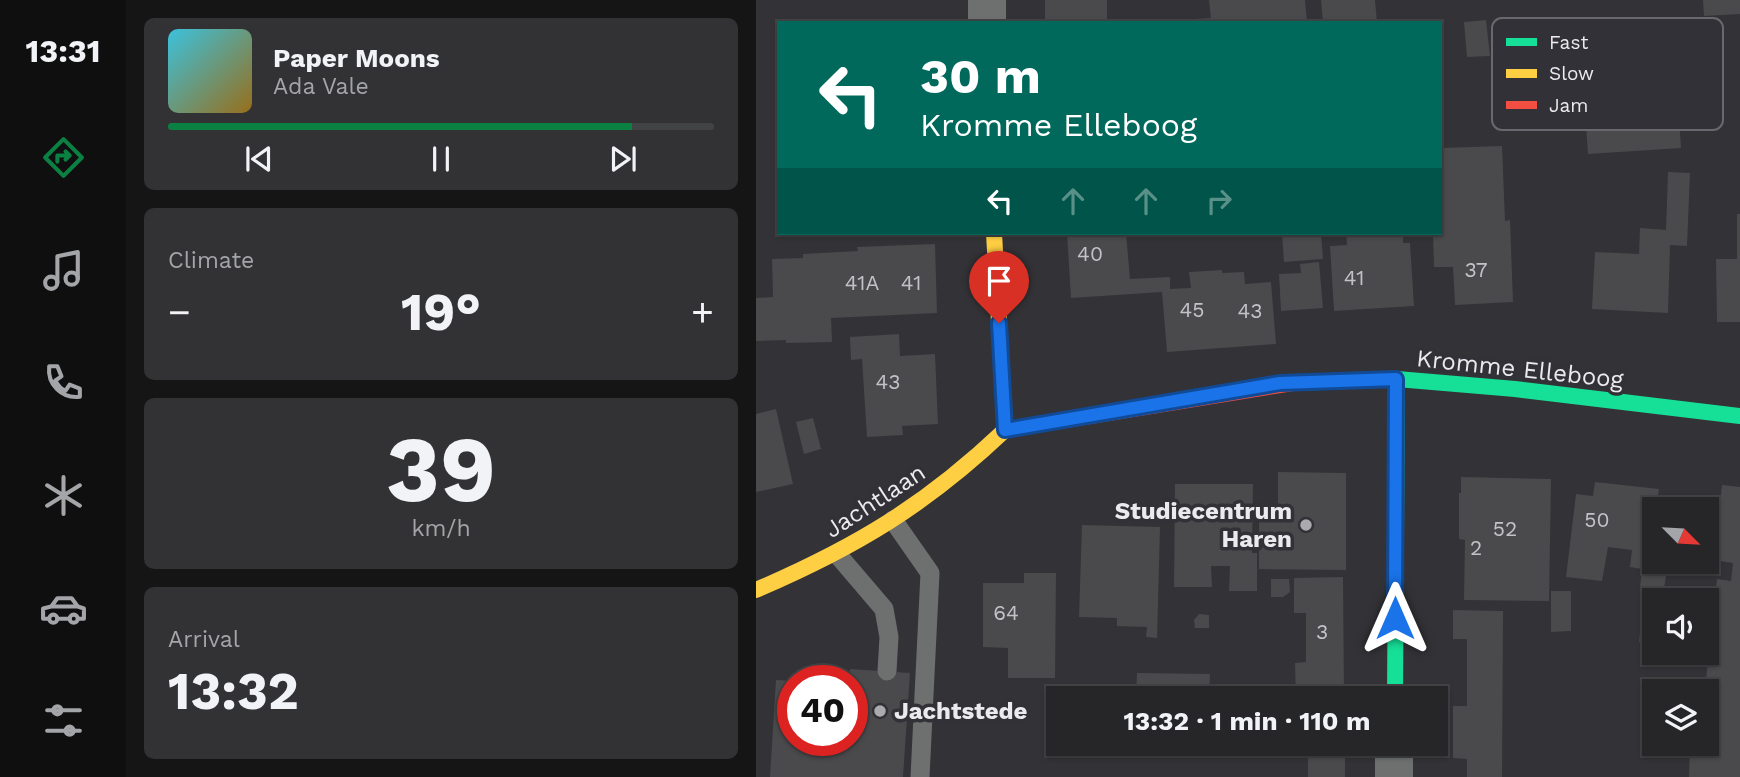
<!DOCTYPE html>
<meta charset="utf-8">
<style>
:root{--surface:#262628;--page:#323234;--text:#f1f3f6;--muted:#a4a5a8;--line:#424345;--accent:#0b8043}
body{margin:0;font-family:"Work Sans",sans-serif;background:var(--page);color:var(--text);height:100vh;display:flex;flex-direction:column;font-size:26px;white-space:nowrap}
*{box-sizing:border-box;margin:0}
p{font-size:23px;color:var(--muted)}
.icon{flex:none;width:38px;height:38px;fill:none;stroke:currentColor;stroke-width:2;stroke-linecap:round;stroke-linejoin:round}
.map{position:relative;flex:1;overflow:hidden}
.panel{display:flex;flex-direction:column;gap:18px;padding:18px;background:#151516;width:630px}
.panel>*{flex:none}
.banner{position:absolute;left:21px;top:21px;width:665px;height:214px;border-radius:0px;box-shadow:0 2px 5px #0004,0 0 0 2px var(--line);background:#00695c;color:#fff;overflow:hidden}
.needle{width:46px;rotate:114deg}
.buttons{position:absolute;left:886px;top:497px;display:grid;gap:14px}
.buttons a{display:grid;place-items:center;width:77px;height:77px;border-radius:0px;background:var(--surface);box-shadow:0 2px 5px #0004,0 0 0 2px var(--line);font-size:35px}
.speed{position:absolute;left:21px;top:665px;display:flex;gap:14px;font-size:35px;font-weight:700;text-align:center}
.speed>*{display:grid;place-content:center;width:91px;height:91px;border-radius:50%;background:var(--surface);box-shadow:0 2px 5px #0004,0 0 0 2px var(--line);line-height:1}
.speed .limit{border:10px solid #d22;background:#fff;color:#111}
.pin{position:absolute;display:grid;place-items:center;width:60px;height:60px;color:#fff;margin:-72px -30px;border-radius:50% 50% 50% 0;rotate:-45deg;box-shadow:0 0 7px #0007}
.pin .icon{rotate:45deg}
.me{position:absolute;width:77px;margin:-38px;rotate:0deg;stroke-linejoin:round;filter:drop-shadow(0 0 5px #0008)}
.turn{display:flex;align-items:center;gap:24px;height:147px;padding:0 28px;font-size:32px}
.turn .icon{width:91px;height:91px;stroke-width:2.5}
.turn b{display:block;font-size:49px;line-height:60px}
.lanes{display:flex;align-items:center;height:66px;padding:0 28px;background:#0003;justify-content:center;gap:35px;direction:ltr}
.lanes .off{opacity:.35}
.big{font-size:52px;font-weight:700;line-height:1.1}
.panel .card{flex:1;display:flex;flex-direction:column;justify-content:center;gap:10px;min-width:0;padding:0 24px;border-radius:10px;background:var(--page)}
.panel .dial{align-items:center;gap:0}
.dial b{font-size:91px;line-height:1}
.song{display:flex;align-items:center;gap:21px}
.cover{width:84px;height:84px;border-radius:10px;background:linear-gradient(135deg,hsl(190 70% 55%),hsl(40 70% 35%))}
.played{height:7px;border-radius:4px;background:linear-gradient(90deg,var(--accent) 85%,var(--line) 85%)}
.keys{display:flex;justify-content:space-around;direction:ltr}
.heat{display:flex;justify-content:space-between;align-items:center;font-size:38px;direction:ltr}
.trip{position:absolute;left:290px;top:686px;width:402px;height:70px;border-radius:0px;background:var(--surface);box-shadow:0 2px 5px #0004,0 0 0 2px var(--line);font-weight:700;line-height:70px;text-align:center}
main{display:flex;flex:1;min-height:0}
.dock{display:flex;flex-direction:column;width:126px;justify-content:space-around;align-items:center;background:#0f0f10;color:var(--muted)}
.dock .icon{width:49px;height:49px}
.dock .active{color:var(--accent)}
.dock b{font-size:32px;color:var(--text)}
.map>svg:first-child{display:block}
</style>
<main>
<nav class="dock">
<b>13:31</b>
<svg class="icon active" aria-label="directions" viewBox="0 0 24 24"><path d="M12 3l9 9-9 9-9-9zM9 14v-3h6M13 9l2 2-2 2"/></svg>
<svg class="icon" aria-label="music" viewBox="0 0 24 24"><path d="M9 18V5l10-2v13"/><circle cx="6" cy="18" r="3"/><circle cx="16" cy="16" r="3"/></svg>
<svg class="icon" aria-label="phone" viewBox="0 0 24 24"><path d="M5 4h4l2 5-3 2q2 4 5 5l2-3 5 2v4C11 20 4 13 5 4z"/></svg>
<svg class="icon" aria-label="climate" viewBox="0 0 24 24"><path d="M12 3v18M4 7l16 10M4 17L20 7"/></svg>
<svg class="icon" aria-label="car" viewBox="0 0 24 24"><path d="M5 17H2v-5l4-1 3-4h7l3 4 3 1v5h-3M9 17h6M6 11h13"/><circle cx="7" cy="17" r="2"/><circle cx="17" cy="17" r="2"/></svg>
<svg class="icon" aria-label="filters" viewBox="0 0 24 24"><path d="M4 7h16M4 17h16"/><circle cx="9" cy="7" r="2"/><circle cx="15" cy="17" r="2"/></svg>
</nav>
<section class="panel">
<div class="card">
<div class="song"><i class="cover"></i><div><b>Paper Moons</b><p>Ada Vale</p></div></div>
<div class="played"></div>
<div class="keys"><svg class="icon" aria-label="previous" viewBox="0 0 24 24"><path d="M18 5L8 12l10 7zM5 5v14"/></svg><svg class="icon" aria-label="pause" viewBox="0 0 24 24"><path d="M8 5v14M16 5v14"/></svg><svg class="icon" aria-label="next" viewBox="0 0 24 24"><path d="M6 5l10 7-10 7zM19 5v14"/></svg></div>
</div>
<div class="card"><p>Climate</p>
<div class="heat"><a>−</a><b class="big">19°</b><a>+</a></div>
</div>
<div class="card dial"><b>39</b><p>km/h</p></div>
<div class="card"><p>Arrival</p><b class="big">13:32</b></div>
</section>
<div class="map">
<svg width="984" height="777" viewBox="0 0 984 777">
<rect width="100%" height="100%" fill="#333236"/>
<g fill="#4a494c">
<rect x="289" y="0" width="62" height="23"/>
<path d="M453 0H549L551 23H406V21L455 18Z"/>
<path d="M565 0H619L621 23H567Z"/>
<path d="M947 0H984V14L948 16Z"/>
<path d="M730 20 734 56 711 57 708 22Z"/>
<path d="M807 22V30L860 26 861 44 896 42 898 86 921 85 925 148 832 154 827 82H835L833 65 809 66 810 89 767 91 763 24Z"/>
<path d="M746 146 749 221 754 220 757 302 699 305 697 267H678L677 233H684V148Z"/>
<path d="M912 172 934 173 931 246 914 245 912 313 836 309 839 252 883 254 884 228 910 230Z"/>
<path d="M981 214H984V322H961L960 259H981Z"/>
<path d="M311 233H370L374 279 414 277V289L435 288 433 272 466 270V273L488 272 489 284 515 282 520 344 411 352 406 292 315 298Z"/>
<path d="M526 233H565L567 259 528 262Z"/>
<path d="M590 233H647V243H654L658 306 578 311 574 246 591 245Z"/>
<path d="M179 244 181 313 75 318 76 342 30 343V340L0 341V298L17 297 16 259 47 258V254L102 251 101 247Z"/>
<path d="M563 262 567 308 525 311 523 274 545 273 544 264Z"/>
<path d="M143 334 144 356 179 354 182 424 146 426 147 435 111 437 106 359 95 360 94 337Z"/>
<path d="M20 409 37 484 0 492V414Z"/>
<path d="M57 418 65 449 48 454 40 422Z"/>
<path d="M522 472 590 473V570L503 569V508H522Z"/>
<path d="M705 477 795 479 793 601 708 600 709 540 703 539V493H705Z"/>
<path d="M839 482 903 489 901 503 918 505V509H898V562H912L908 589 936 592V600H898V644L883 642 889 588H884L886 569 874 567 876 550 852 547 846 581 810 577 820 494 837 496Z"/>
<path d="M419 484H497L496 553H501V591H473L474 566H455L456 587H418Z"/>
<path d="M966 485 984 487V777H933L934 744H950V691H936L937 679H950L961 579 975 581 977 563 958 560Z"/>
<path d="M326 525 404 527 401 638 390 637 391 627 361 626V618L323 617Z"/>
<path d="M268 573H300L299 678H252V648L227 647V583H268Z"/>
<path d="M587 577 588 698H540L539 663 550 662V613H538V578Z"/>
<path d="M515 579H533L534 592 527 597H515Z"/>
<path d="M795 591H815V631L795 632Z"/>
<path d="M697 610 747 611 746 777H711V759L697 758V706H711V639H697Z"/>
<path d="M443 614 453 615V628H439L438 620Z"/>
<path d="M94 669 154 673 147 777H14L20 680 37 681V740H96V681H94Z"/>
<path d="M381 673 454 674 453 698H380Z"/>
<rect x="307" y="691" width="20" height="7"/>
<rect x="552" y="744" width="37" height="33"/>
</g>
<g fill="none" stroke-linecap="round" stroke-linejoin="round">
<g stroke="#6d706f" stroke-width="19">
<path d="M137 520 174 573 164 777"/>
<path d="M81 554 128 609 133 637 131 671"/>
</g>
<g stroke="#6d706f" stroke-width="38">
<path d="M231 0V23"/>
<path d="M638 777V744"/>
</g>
<g stroke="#16e098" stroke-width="16">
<path d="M537 383 641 379 759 389 984 416"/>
<path d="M639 698 641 379"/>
</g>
<g stroke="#ffcf43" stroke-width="16">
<path d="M238 233 249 430"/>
<path d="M0 590C100 547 170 505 249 430"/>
</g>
<path stroke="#f24e42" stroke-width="16" d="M249 430 537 383"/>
</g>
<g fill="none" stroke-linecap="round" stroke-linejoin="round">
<defs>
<path id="route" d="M243 323 249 430 524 383 640 379 639 618"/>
</defs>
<use href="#route" stroke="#114b97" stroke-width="18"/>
<use href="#route" stroke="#1a73e8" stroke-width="12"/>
</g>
<g fill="#abaaae" stroke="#323137" stroke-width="2.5">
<circle cx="550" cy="525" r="7"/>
<circle cx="124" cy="711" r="7"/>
</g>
<g text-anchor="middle" stroke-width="7" stroke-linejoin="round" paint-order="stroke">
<g font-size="21" fill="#c3c2c6">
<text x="334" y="261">40</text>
<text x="720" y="277">37</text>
<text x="598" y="285">41</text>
<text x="106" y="290">41A</text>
<text x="155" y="290">41</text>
<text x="436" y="317">45</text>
<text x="494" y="318">43</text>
<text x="132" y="389">43</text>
<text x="841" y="527">50</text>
<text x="749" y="536">52</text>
<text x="720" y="555">2</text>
<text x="250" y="620">64</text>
<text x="566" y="639">3</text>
</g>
<g font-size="24" fill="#ebeaee" stroke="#323137">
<text transform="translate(764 369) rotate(6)" y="8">Kromme Elleboog</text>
<text transform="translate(119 501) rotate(-33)" y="8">Jachtlaan</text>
</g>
<g font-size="24" font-weight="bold" fill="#ebeaee" stroke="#323137" text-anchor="end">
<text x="536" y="519">Studiecentrum<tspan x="536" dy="28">Haren</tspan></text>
<text x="138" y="719" text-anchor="start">Jachtstede</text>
</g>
</g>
<rect x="736" y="18" width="231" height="112" rx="10" fill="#323137" stroke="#6a686e" stroke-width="2"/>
<rect x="750" y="38" width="31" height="8" fill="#16e098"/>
<rect x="750" y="69" width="31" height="9" fill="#ffcf43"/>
<rect x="750" y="101" width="31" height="8" fill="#f24e42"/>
<g font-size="19" fill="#ebeaee">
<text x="793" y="49">Fast</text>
<text x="793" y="80">Slow</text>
<text x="793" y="112">Jam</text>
</g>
</svg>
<div class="buttons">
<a><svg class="needle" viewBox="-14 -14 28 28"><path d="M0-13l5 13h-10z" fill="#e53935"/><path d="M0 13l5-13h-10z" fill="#a4a5a8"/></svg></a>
<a><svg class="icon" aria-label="sound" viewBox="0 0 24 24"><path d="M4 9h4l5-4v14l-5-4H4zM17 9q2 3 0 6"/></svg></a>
<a><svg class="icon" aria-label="layers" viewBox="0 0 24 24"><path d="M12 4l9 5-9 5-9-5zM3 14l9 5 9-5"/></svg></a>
</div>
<div class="speed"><div class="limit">40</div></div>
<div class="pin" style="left:243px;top:323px;background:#d93025"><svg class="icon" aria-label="arrive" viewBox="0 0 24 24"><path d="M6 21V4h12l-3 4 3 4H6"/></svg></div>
<svg class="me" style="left:639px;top:618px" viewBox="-20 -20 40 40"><path d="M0-17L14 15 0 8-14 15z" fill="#1a73e8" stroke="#fff" stroke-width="4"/></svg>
<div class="trip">13:32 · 1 min · 110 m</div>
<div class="banner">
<div class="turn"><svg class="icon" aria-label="left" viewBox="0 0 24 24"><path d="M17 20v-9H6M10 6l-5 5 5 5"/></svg><div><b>30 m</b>Kromme Elleboog</div></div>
<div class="lanes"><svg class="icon" aria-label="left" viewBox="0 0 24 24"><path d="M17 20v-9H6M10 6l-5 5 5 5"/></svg><svg class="icon off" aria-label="ahead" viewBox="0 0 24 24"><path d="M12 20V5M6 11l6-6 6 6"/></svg><svg class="icon off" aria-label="ahead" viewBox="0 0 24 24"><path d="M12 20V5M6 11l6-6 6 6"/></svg><svg class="icon off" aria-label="right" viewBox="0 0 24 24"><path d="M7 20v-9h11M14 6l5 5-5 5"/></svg></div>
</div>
</div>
</main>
